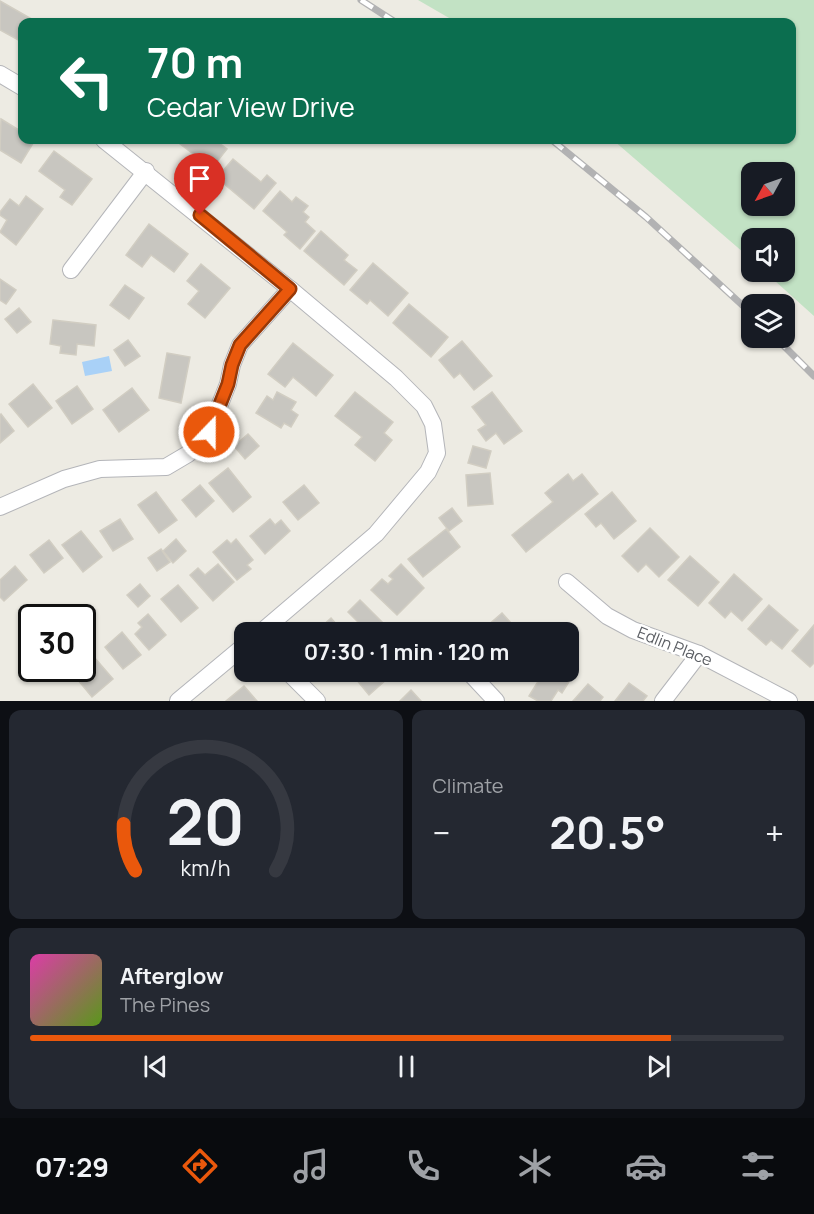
<!DOCTYPE html>
<meta charset="utf-8">
<style>
:root{--surface:#171b24;--page:#242831;--text:#f1f3f6;--muted:#9ea1a6;--line:#363941;--accent:#ea580c}
body{margin:0;font-family:Manrope,sans-serif;background:var(--page);color:var(--text);height:100vh;display:flex;flex-direction:column;font-size:22px;white-space:nowrap}
*{box-sizing:border-box;margin:0}
p{font-size:20px;color:var(--muted)}
.icon{flex:none;width:33px;height:33px;fill:none;stroke:currentColor;stroke-width:2;stroke-linecap:round;stroke-linejoin:round}
.map{position:relative;height:701px;overflow:hidden}
.side{display:flex;flex-direction:column;gap:9px;padding:9px;background:#0d0f14;flex:1}
.side>*{flex:none}
.banner{position:absolute;left:18px;top:18px;width:778px;height:126px;border-radius:12px;box-shadow:0 2px 4px #0004;background:#0b6e4f;color:#fff;overflow:hidden}
.needle{width:39px;rotate:230deg}
.controls{position:absolute;left:741px;top:162px;display:grid;gap:12px}
.controls a{display:grid;place-items:center;width:54px;height:54px;border-radius:12px;background:var(--surface);box-shadow:0 2px 4px #0004;font-size:30px}
.speed{position:absolute;left:18px;top:604px;display:flex;gap:12px;font-size:30px;font-weight:700;text-align:center}
.speed>*{display:grid;place-content:center;width:78px;height:78px;border-radius:50%;background:var(--surface);box-shadow:0 2px 4px #0004;line-height:1}
.speed .limit{border:3px solid #111;border-radius:9px;background:#fff;color:#111}
.pin{position:absolute;display:grid;place-items:center;width:51px;height:51px;color:#fff;margin:-62px -26px;border-radius:50% 50% 50% 0;rotate:-45deg;box-shadow:0 0 6px #0007}
.pin .icon{rotate:45deg}
.me{position:absolute;width:66px;margin:-33px;rotate:22deg;stroke-linejoin:round;filter:drop-shadow(0 0 4px #0008)}
.turn{display:flex;align-items:center;gap:21px;height:126px;padding:0 30px;font-size:27px}
.turn .icon{width:78px;height:78px;stroke-width:2.5}
.turn b{display:block;font-size:42px;line-height:51px}
.big{font-size:45px;font-weight:700;line-height:1.1}
.side .card{flex:1;display:flex;flex-direction:column;justify-content:center;gap:9px;min-width:0;padding:0 21px;border-radius:12px;background:var(--page)}
.side .dial{align-items:center;gap:0}
.dial svg{height:156px;overflow:visible;fill:none;stroke:var(--line);stroke-width:7;stroke-linecap:round;text-anchor:middle}
.dial text{fill:var(--text);stroke:none}
.song{display:flex;align-items:center;gap:18px}
.cover{width:72px;height:72px;border-radius:9px;background:linear-gradient(135deg,hsl(320 70% 55%),hsl(90 70% 35%))}
.played{height:6px;border-radius:3px;background:linear-gradient(90deg,var(--accent) 85%,var(--line) 85%)}
.keys{display:flex;justify-content:space-around;direction:ltr}
.heat{display:flex;justify-content:space-between;align-items:center;font-size:33px;direction:ltr}
.side .tiles{flex:1;display:grid;gap:9px;grid-template-columns:1fr 1fr}
.card:last-child{grid-column:span 2}
.trip{position:absolute;left:234px;top:622px;width:345px;height:60px;border-radius:12px;background:var(--surface);box-shadow:0 2px 4px #0004;font-weight:700;line-height:60px;text-align:center}
.tab-bar{display:flex;height:96px;justify-content:space-around;align-items:center;background:#090b0e;color:var(--muted)}
.tab-bar .icon{width:42px;height:42px}
.tab-bar .selected{color:var(--accent)}
.tab-bar b{font-size:27px;color:var(--text)}
.map>svg:first-child{display:block}
</style>
<div class="map">
<svg width="814" height="701" viewBox="0 0 814 701">
<rect width="100%" height="100%" fill="#edebe3"/>
<path fill="#c2e2c4" fill-rule="evenodd" d="M418 0H814V316L765 272H784V238H752L751 259 613 140H792V22H456ZM752 172H784V206H752Z"/>
<path fill="#a9d1f7" d="M109 356 112 371 85 376 82 362Z"/>
<g fill="#c8c6c0" stroke="#d1cdc2" stroke-width="1.5">
<path d="M0 1 35 21 34 22H22V42L0 30Z"/>
<path d="M1 119 22 132V140H35L21 163 0 150Z"/>
<path d="M178 140H215L227 149 212 168 176 141Z"/>
<path d="M54 151 92 179 72 205 60 197 65 190 39 171Z"/>
<path d="M233 159 261 182 267 175 276 183 254 209 217 178Z"/>
<path d="M280 191 292 202 296 197 308 206 303 212 309 217 305 222 315 231 300 249 284 235 287 232 263 211Z"/>
<path d="M26 196 43 209 16 245 0 232 7 220 0 215V212L10 199 19 206Z"/>
<path d="M149 224 188 254 174 272 151 255 142 267 126 255Z"/>
<path d="M321 231 348 255 344 260 357 270 344 285 304 251Z"/>
<path d="M373 263 408 293 388 316 370 300 367 304 350 290Z"/>
<path d="M201 264 230 288 205 318 188 304 199 291 187 281Z"/>
<path d="M0 279 16 290 6 304 0 300Z"/>
<path d="M125 285 144 298 129 319 110 305Z"/>
<path d="M409 304 448 337 431 357 393 323Z"/>
<path d="M19 308 31 322 17 333 5 319Z"/>
<path d="M53 320 96 325 94 346 77 344 76 355 60 353 61 346 50 344Z"/>
<path d="M128 340 140 356 125 366 114 350Z"/>
<path d="M462 341 492 376 474 390 460 373 454 378 439 360Z"/>
<path d="M293 343 333 375 316 396 293 377 285 387 268 374Z"/>
<path d="M167 353 190 357 181 403 159 398Z"/>
<path d="M33 384 52 408 28 427 9 404Z"/>
<path d="M77 386 93 409 72 424 56 401Z"/>
<path d="M132 388 149 410 119 432 103 410Z"/>
<path d="M277 392 296 402 291 410 298 415 291 427 284 423 281 428 256 413 267 396 273 400Z"/>
<path d="M355 392 393 422 384 433 392 440 375 461 355 445 362 437 335 416Z"/>
<path d="M492 392 522 431 504 444 496 433 486 441 478 430 486 425 472 407Z"/>
<path d="M1 414 14 431 0 443V415Z"/>
<path d="M248 434 259 446 245 459 234 446Z"/>
<path d="M473 446 491 451 486 468 468 463Z"/>
<path d="M228 468 251 497 233 512 209 483Z"/>
<path d="M490 473 493 504 468 506 466 475Z"/>
<path d="M568 474 573 481 582 474 598 494 526 552 512 535 553 502 545 493Z"/>
<path d="M200 485 214 501 196 517 182 500Z"/>
<path d="M304 485 319 503 298 520 283 502Z"/>
<path d="M156 492 177 520 159 533 138 505Z"/>
<path d="M612 492 636 521 614 539 601 523 596 527 585 514Z"/>
<path d="M452 508 462 521 449 531 439 518Z"/>
<path d="M120 519 133 539 113 551 100 531Z"/>
<path d="M270 519 275 525 281 520 290 531 265 554 250 536Z"/>
<path d="M650 528 679 557 659 577 646 564 638 572 622 556Z"/>
<path d="M446 529 460 547 423 577 408 559Z"/>
<path d="M81 531 102 557 83 572 62 545Z"/>
<path d="M176 539 186 551 173 563 163 551Z"/>
<path d="M236 539 253 560 247 565 251 569 237 580 213 552 227 540 231 544Z"/>
<path d="M49 540 63 558 44 573 30 555Z"/>
<path d="M161 549 170 562 157 571 148 558Z"/>
<path d="M690 556 719 582 698 606 668 580Z"/>
<path d="M218 564 234 582 213 601 190 575 198 568 205 575Z"/>
<path d="M401 564 424 588 397 615 371 590 382 579 388 584 393 579 389 576Z"/>
<path d="M15 566 27 580 4 601 0 597V580Z"/>
<path d="M734 574 762 599 742 621 731 611 725 618 709 603Z"/>
<path d="M140 584 150 596 138 607 127 595Z"/>
<path d="M178 585 198 608 181 622 161 599Z"/>
<path d="M360 600 385 625 376 633H369L348 612Z"/>
<path d="M769 605 798 630 782 649 771 640 766 645 748 629Z"/>
<path d="M59 608 67 618H48V617Z"/>
<path d="M502 613 520 633H479Z"/>
<path d="M148 614 166 635 149 650 135 634 142 627 138 623Z"/>
<path d="M331 618 344 633H324L320 628Z"/>
<path d="M814 625V663L810 667 792 651Z"/>
<path d="M122 632 141 655 123 669 105 647Z"/>
<path d="M94 657 113 679 92 697 78 680 84 675 80 670Z"/>
<path d="M568 669 575 672 562 693 558 690 551 701H538L529 696 539 680 528 673 529 672H568Z"/>
<path d="M352 672H381L387 679 369 695 351 673Z"/>
<path d="M629 683 647 696 643 701H615Z"/>
<path d="M588 684 603 697 600 701H573Z"/>
<path d="M244 686 257 701H226Z"/>
<path d="M411 690 421 701H400Z"/>
</g>
<g fill="none" stroke-linecap="round" stroke-linejoin="round">
<defs>
<g id="minor">
<path d="M0 74 22 87"/>
<path d="M104 140 290 289 396 378 424 406 433 424 437 453 428 472 376 534 260 633"/>
<path d="M71 270 146 171"/>
<path d="M0 507 64 479 100 469 166 467 188 454 209 432 228 384 232 365 240 345 290 289"/>
<path d="M567 582 607 616 633 630 699 654 789 701"/>
<path d="M288 672 317 701"/>
<path d="M469 672 496 701"/>
<path d="M178 701 244 646"/>
<path d="M663 701 699 654"/>
</g>
</defs>
<use href="#minor" stroke="#b4b5b9" stroke-width="18"/>
<use href="#minor" stroke="#fff" stroke-width="16"/>
<defs>
<g id="rail">
<path d="M361 0 395 22"/>
<path d="M552 140 646 217 752 314"/>
<path d="M776 338 814 376"/>
</g>
</defs>
<use href="#rail" stroke="#b2b2b3" stroke-width="7"/>
<use href="#rail" stroke="#fff" stroke-width="4.5" stroke-dasharray="14" stroke-linecap="butt"/>
</g>
<g fill="none" stroke-linecap="round" stroke-linejoin="round">
<defs>
<path id="route" d="M200 215 290 289 240 345 232 365 228 384 209 432"/>
</defs>
<use href="#route" stroke="#983908" stroke-width="15"/>
<use href="#route" stroke="#ea580c" stroke-width="10"/>
</g>
<g text-anchor="middle" stroke-width="5" stroke-linejoin="round" paint-order="stroke">
<g font-size="16" fill="#5b5e63" stroke="#fff">
<text transform="translate(675 646) rotate(22)" y="6">Edlin Place</text>
</g>
</g>
</svg>
<div class="controls">
<a><svg class="needle" viewBox="-14 -14 28 28"><path d="M0-13l5 13h-10z" fill="#e53935"/><path d="M0 13l5-13h-10z" fill="#9ea1a6"/></svg></a>
<a><svg class="icon" aria-label="sound" viewBox="0 0 24 24"><path d="M4 9h4l5-4v14l-5-4H4zM17 9q2 3 0 6"/></svg></a>
<a><svg class="icon" aria-label="layers" viewBox="0 0 24 24"><path d="M12 4l9 5-9 5-9-5zM3 14l9 5 9-5"/></svg></a>
</div>
<div class="speed"><div class="limit">30</div></div>
<div class="pin" style="left:200px;top:215px;background:#d93025"><svg class="icon" aria-label="arrive" viewBox="0 0 24 24"><path d="M6 21V4h12l-3 4 3 4H6"/></svg></div>
<svg class="me" style="left:209px;top:432px" viewBox="-20 -20 40 40"><circle r="17" fill="#ea580c" stroke="#fff" stroke-width="3"/><path d="M0-11L8 9 0 5-8 9z" fill="#fff"/></svg>
<div class="trip">07:30 · 1 min · 120 m</div>
<div class="banner">
<div class="turn"><svg class="icon" aria-label="left" viewBox="0 0 24 24"><path d="M17 20v-9H6M10 6l-5 5 5 5"/></svg><div><b>70 m</b>Cedar View Drive</div></div>
</div>
</div>
<section class="side">
<div class="tiles">
<div class="card dial"><svg viewBox="0 0 100 80">
<path d="M14 69A42 42 0 1 1 86 69"/>
<path d="M14 69A42 42 0 0 1 8 45" stroke="#ea580c"/>
<text x="50" y="56" font-size="32" font-weight="700">20</text>
<text x="50" y="72" font-size="11">km/h</text>
</svg></div>
<div class="card"><p>Climate</p>
<div class="heat"><a>−</a><b class="big">20.5°</b><a>+</a></div>
</div>
<div class="card">
<div class="song"><i class="cover"></i><div><b>Afterglow</b><p>The Pines</p></div></div>
<div class="played"></div>
<div class="keys"><svg class="icon" aria-label="previous" viewBox="0 0 24 24"><path d="M18 5L8 12l10 7zM5 5v14"/></svg><svg class="icon" aria-label="pause" viewBox="0 0 24 24"><path d="M8 5v14M16 5v14"/></svg><svg class="icon" aria-label="next" viewBox="0 0 24 24"><path d="M6 5l10 7-10 7zM19 5v14"/></svg></div>
</div>
</div>
</section>
<nav class="tab-bar">
<b>07:29</b>
<svg class="icon selected" aria-label="directions" viewBox="0 0 24 24"><path d="M12 3l9 9-9 9-9-9zM9 14v-3h6M13 9l2 2-2 2"/></svg>
<svg class="icon" aria-label="music" viewBox="0 0 24 24"><path d="M9 18V5l10-2v13"/><circle cx="6" cy="18" r="3"/><circle cx="16" cy="16" r="3"/></svg>
<svg class="icon" aria-label="phone" viewBox="0 0 24 24"><path d="M5 4h4l2 5-3 2q2 4 5 5l2-3 5 2v4C11 20 4 13 5 4z"/></svg>
<svg class="icon" aria-label="climate" viewBox="0 0 24 24"><path d="M12 3v18M4 7l16 10M4 17L20 7"/></svg>
<svg class="icon" aria-label="car" viewBox="0 0 24 24"><path d="M5 17H2v-5l4-1 3-4h7l3 4 3 1v5h-3M9 17h6M6 11h13"/><circle cx="7" cy="17" r="2"/><circle cx="17" cy="17" r="2"/></svg>
<svg class="icon" aria-label="filters" viewBox="0 0 24 24"><path d="M4 7h16M4 17h16"/><circle cx="9" cy="7" r="2"/><circle cx="15" cy="17" r="2"/></svg>
</nav>
